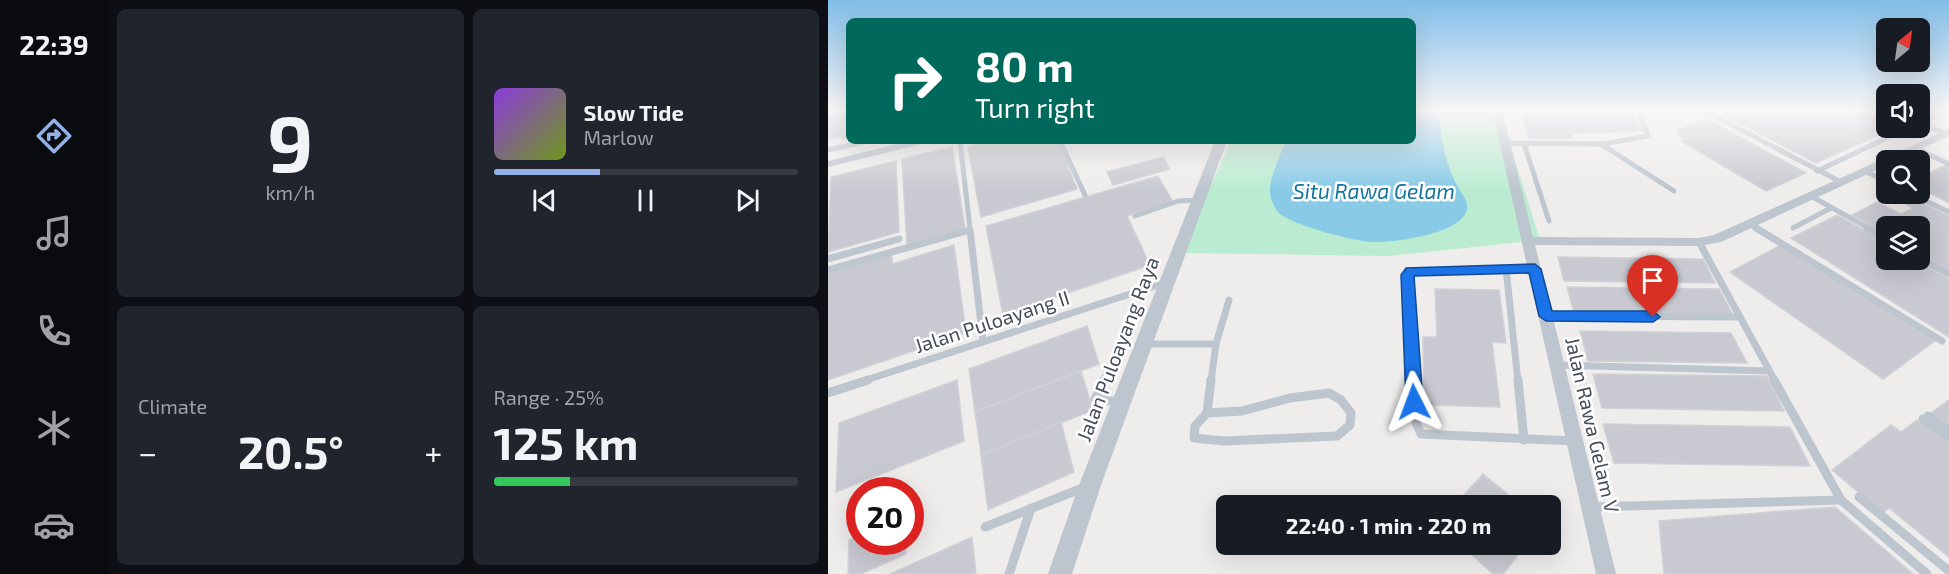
<!DOCTYPE html>
<meta charset="utf-8">
<style>
:root{--surface:#171b24;--page:#20242c;--text:#f1f3f6;--muted:#9ea1a6;--line:#363941;--accent:#93b0e7}
body{margin:0;font-family:"Exo 2",sans-serif;background:var(--page);color:var(--text);height:100vh;display:flex;flex-direction:column;font-size:22px;white-space:nowrap}
*{box-sizing:border-box;margin:0}
p{font-size:20px;color:var(--muted)}
.icon{flex:none;width:33px;height:33px;fill:none;stroke:currentColor;stroke-width:2;stroke-linecap:round;stroke-linejoin:round}
.map{position:relative;flex:1;overflow:hidden}
.panel{display:flex;flex-direction:column;gap:9px;padding:9px;background:#0d0f14;width:720px}
.panel>*{flex:none}
.banner{position:absolute;left:18px;top:18px;width:570px;height:126px;border-radius:9px;box-shadow:0 6px 24px #0002;background:#00695c;color:#fff;overflow:hidden}
.needle{width:39px;rotate:29deg}
.tools{position:absolute;left:1048px;top:18px;display:grid;gap:12px}
.tools a{display:grid;place-items:center;width:54px;height:54px;border-radius:9px;background:var(--surface);box-shadow:0 6px 24px #0002;font-size:30px}
.speed{position:absolute;left:18px;top:477px;display:flex;gap:12px;font-size:30px;font-weight:700;text-align:center}
.speed>*{display:grid;place-content:center;width:78px;height:78px;border-radius:50%;background:var(--surface);box-shadow:0 6px 24px #0002;line-height:1}
.speed .limit{border:9px solid #d22;background:#fff;color:#111}
.pin{position:absolute;display:grid;place-items:center;width:51px;height:51px;color:#fff;margin:-62px -26px;border-radius:50% 50% 50% 0;rotate:-45deg;box-shadow:0 0 6px #0007}
.pin .icon{rotate:45deg}
.me{position:absolute;width:66px;margin:-33px;rotate:357deg;stroke-linejoin:round;filter:drop-shadow(0 0 4px #0008)}
.turn{display:flex;align-items:center;gap:21px;height:126px;padding:0 30px;font-size:27px}
.turn .icon{width:78px;height:78px;stroke-width:2.5}
.turn b{display:block;font-size:42px;line-height:51px}
.big{font-size:45px;font-weight:700;line-height:1.1}
.panel .card{flex:1;display:flex;flex-direction:column;justify-content:center;gap:9px;min-width:0;padding:0 21px;border-radius:9px;background:var(--page)}
.panel .dial{align-items:center;gap:0}
.dial b{font-size:78px;line-height:1}
.song{display:flex;align-items:center;gap:18px}
.cover{width:72px;height:72px;border-radius:9px;background:linear-gradient(135deg,hsl(270 70% 55%),hsl(80 70% 35%))}
.played{height:6px;border-radius:3px;background:linear-gradient(90deg,var(--accent) 35%,var(--line) 35%)}
.keys{display:flex;justify-content:space-around;direction:ltr}
.heat{display:flex;justify-content:space-between;align-items:center;font-size:33px;direction:ltr}
.charge{height:9px;border-radius:4px;background:linear-gradient(90deg,#34c759 25%,var(--line) 0)}
.panel .tiles{flex:1;display:grid;gap:9px;grid-template-columns:repeat(2,1fr)}
.trip{position:absolute;left:388px;top:495px;width:345px;height:60px;border-radius:9px;background:var(--surface);box-shadow:0 6px 24px #0002;font-weight:700;line-height:60px;text-align:center}
main{display:flex;flex:1;min-height:0}
.menu{display:flex;flex-direction:column;width:108px;justify-content:space-around;align-items:center;background:#090b0e;color:var(--muted)}
.menu .icon{width:42px;height:42px}
.menu .current{color:var(--accent)}
.menu b{font-size:27px;color:var(--text)}
.map>svg:first-child{display:block}
</style>
<main>
<nav class="menu">
<b>22:39</b>
<svg class="icon current" aria-label="directions" viewBox="0 0 24 24"><path d="M12 3l9 9-9 9-9-9zM9 14v-3h6M13 9l2 2-2 2"/></svg>
<svg class="icon" aria-label="music" viewBox="0 0 24 24"><path d="M9 18V5l10-2v13"/><circle cx="6" cy="18" r="3"/><circle cx="16" cy="16" r="3"/></svg>
<svg class="icon" aria-label="phone" viewBox="0 0 24 24"><path d="M5 4h4l2 5-3 2q2 4 5 5l2-3 5 2v4C11 20 4 13 5 4z"/></svg>
<svg class="icon" aria-label="climate" viewBox="0 0 24 24"><path d="M12 3v18M4 7l16 10M4 17L20 7"/></svg>
<svg class="icon" aria-label="car" viewBox="0 0 24 24"><path d="M5 17H2v-5l4-1 3-4h7l3 4 3 1v5h-3M9 17h6M6 11h13"/><circle cx="7" cy="17" r="2"/><circle cx="17" cy="17" r="2"/></svg>
</nav>
<section class="panel">
<div class="tiles">
<div class="card dial"><b>9</b><p>km/h</p></div>
<div class="card">
<div class="song"><i class="cover"></i><div><b>Slow Tide</b><p>Marlow</p></div></div>
<div class="played"></div>
<div class="keys"><svg class="icon" aria-label="previous" viewBox="0 0 24 24"><path d="M18 5L8 12l10 7zM5 5v14"/></svg><svg class="icon" aria-label="pause" viewBox="0 0 24 24"><path d="M8 5v14M16 5v14"/></svg><svg class="icon" aria-label="next" viewBox="0 0 24 24"><path d="M6 5l10 7-10 7zM19 5v14"/></svg></div>
</div>
<div class="card"><p>Climate</p>
<div class="heat"><a>−</a><b class="big">20.5°</b><a>+</a></div>
</div>
<div class="card"><p>Range · 25%</p><b class="big">125 km</b><div class="charge"></div></div>
</div>
</section>
<div class="map">
<svg width="1121" height="574" viewBox="0 0 1121 574">
<rect width="100%" height="100%" fill="#efecec"/>
<path fill="#bbecd2" d="M585 109H671L712 240 561 256 352 253 403 141H585Z"/>
<path fill="#89cbe7" d="M585 109H611C612 136 617 165 631 189 635 195 640 201 639 209 635 234 565 243 544 242 524 241 468 226 452 214 447 210 443 200 442 194 441 177 452 156 458 141H585Z"/>
<g fill="#c9cad1" stroke="#d0d1d7" stroke-width="1.5">
<path d="M692 109 804 113 815 131 743 133 745 138H701Z"/>
<path d="M885 109H1047L1059 115V128H1067L988 163Z"/>
<path d="M21 111V138L15 139V136L0 139V116Z"/>
<path d="M874 120 879 123 883 121 978 173 938 191 853 141 857 139 849 134 853 133 848 130Z"/>
<path d="M162 141H230L249 189 153 217 140 147Z"/>
<path d="M124 147 137 228 79 245 74 159Z"/>
<path d="M335 157 342 169 285 185 279 172Z"/>
<path d="M68 161 71 232 0 252 3 177Z"/>
<path d="M1120 164 1121 165V203L1092 188V178Z"/>
<path d="M330 176 345 202 299 216 322 265 175 315 158 226Z"/>
<path d="M1060 194H1076L1121 216V270L1092 253V226H1059V235L1024 215 1049 202 1073 214 1085 208Z"/>
<path d="M1009 215 1059 243V260H1088L1121 279V337L963 238Z"/>
<path d="M126 245 138 333 0 380V273L64 254V264Z"/>
<path d="M953 245 1107 341 1055 379 902 272Z"/>
<path d="M730 257 875 259 887 283 736 281Z"/>
<path d="M739 287 891 289 905 315 746 313Z"/>
<path d="M607 289 671 290 678 343 664 342 672 407 596 405 595 337H609Z"/>
<path d="M259 326 271 364 147 412 141 369Z"/>
<path d="M752 331 903 333 919 363 760 361Z"/>
<path d="M253 371 265 410 153 455 147 412Z"/>
<path d="M765 374 939 376 956 411 774 408Z"/>
<path d="M129 380 136 441 8 492 11 423Z"/>
<path d="M1121 400V426L1103 413Z"/>
<path d="M1089 420 1121 444V557L1061 508 1055 513 1004 470 1063 425 1073 432Z"/>
<path d="M233 422 246 472 160 510 153 455Z"/>
<path d="M775 424 962 427 982 466 786 463Z"/>
<path d="M655 474 694 506H626Z"/>
<path d="M1007 507 1085 574H836L831 521Z"/>
<path d="M32 536V542H78V554L33 574H20L21 540Z"/>
<path d="M144 537 148 574H62Z"/>
<path d="M632 544H699L675 574H665Z"/>
</g>
<g fill="none" stroke-linecap="round" stroke-linejoin="round">
<g stroke="#bdc5ce" stroke-width="5">
<path d="M873 109 1013 182"/>
<path d="M1092 122 1121 109"/>
<path d="M1092 122 1117 134"/>
<path d="M132 141 142 229"/>
<path d="M232 141 257 195"/>
<path d="M300 142 303 141"/>
<path d="M678 143 773 144 820 136 811 113 820 109"/>
<path d="M696 144 721 221"/>
<path d="M773 144 846 191"/>
<path d="M1087 148 1121 164"/>
<path d="M0 150 40 141"/>
<path d="M989 171 1080 128"/>
<path d="M1037 171 1059 182"/>
<path d="M1083 194 1121 212"/>
<path d="M983 196 1042 229"/>
<path d="M307 216 350 201 371 200"/>
<path d="M922 224 931 229"/>
<path d="M965 228 1003 208"/>
</g>
<g stroke="#bdc5ce" stroke-width="7">
<path d="M928 228 1114 341"/>
<path d="M1039 228 1059 239"/>
<path d="M871 242 947 381"/>
<path d="M1092 258 1121 274"/>
<path d="M0 259 71 239"/>
<path d="M678 269 690 381"/>
<path d="M0 270 142 230 155 341"/>
<path d="M718 316 911 317"/>
<path d="M318 344H388L383 381"/>
<path d="M388 344 401 300"/>
<path d="M729 365 941 371"/>
<path d="M35 381 339 282"/>
<path d="M275 381 294 341"/>
<path d="M585 381 579 275 583 271 707 269"/>
</g>
<g stroke="#bdc5ce" stroke-width="9">
<path d="M276 380 267 399 291 402"/>
<path d="M585 380 588 423 593 434 747 441"/>
<path d="M690 380 696 440"/>
<path d="M946 380 1013 500 1099 574"/>
<path d="M0 393 40 380"/>
<path d="M501 393 513 400 523 413 522 425 509 436 396 441 366 438 367 426 379 413 414 411 462 398Z"/>
<path d="M379 413 383 380"/>
<path d="M1100 416 1121 431"/>
<path d="M1095 419 1121 438"/>
<path d="M1031 497 1121 571"/>
<path d="M763 507 1013 500"/>
<path d="M157 527 257 487"/>
<path d="M181 574 203 508"/>
</g>
<g fill="#bdc5ce" fill-rule="evenodd">
<path d="M664 109H674L705 237 871 238 886 235 1121 129V136L1068 160H1059V165L893 242 871 246 707 245 788 574H768Z"/>
<path d="M81 141H99L98 143 0 167V161Z"/>
</g>
<path fill="#bdc5ce" fill-rule="evenodd" d="M387 141H399L273 485 244 574H220L251 485Z"/>
</g>
<linearGradient id="sky" x2="0" y2="1"><stop stop-color="#82bde8"/><stop offset="0.58" stop-color="#f8f6f6"/><stop offset="1" stop-color="#f8f6f6" stop-opacity="0"/></linearGradient>
<rect width="1121" height="189" fill="url(#sky)"/>
<path fill="#1a73e8" stroke="#114b97" stroke-width="1.5" d="M707 264 713 269 724 311H825L832 317 825 322 718 321 711 316 701 273 586 276 595 402 592 406 586 408 581 406 578 402 573 275 578 268Z"/>
<g text-anchor="middle" stroke-width="5" stroke-linejoin="round" paint-order="stroke">
<g font-size="20" fill="#454d58" stroke="#fff">
<text transform="translate(164 322) rotate(-18)" y="7">Jalan Puloayang II</text>
<text transform="translate(290 349) rotate(-69)" y="7">Jalan Puloayang Raya</text>
<text transform="translate(764 425) rotate(77)" y="7">Jalan Rawa Gelam V</text>
</g>
<g font-size="21" font-style="italic" fill="#12749f" stroke="#fff">
<text x="546" y="199">Situ Rawa Gelam</text>
</g>
</g>
</svg>
<div class="tools">
<a><svg class="needle" viewBox="-14 -14 28 28"><path d="M0-13l5 13h-10z" fill="#e53935"/><path d="M0 13l5-13h-10z" fill="#9ea1a6"/></svg></a>
<a><svg class="icon" aria-label="sound" viewBox="0 0 24 24"><path d="M4 9h4l5-4v14l-5-4H4zM17 9q2 3 0 6"/></svg></a>
<a><svg class="icon" aria-label="search" viewBox="0 0 24 24"><circle cx="10" cy="10" r="6"/><path d="M15 15l6 6"/></svg></a>
<a><svg class="icon" aria-label="layers" viewBox="0 0 24 24"><path d="M12 4l9 5-9 5-9-5zM3 14l9 5 9-5"/></svg></a>
</div>
<div class="speed"><div class="limit">20</div></div>
<div class="pin" style="left:825px;top:317px;background:#d93025"><svg class="icon" aria-label="arrive" viewBox="0 0 24 24"><path d="M6 21V4h12l-3 4 3 4H6"/></svg></div>
<svg class="me" style="left:586px;top:402px" viewBox="-20 -20 40 40"><path d="M0-17L14 15 0 8-14 15z" fill="#1a73e8" stroke="#fff" stroke-width="4"/></svg>
<div class="trip">22:40 · 1 min · 220 m</div>
<div class="banner">
<div class="turn"><svg class="icon" aria-label="right" viewBox="0 0 24 24"><path d="M7 20v-9h11M14 6l5 5-5 5"/></svg><div><b>80 m</b>Turn right</div></div>
</div>
</div>
</main>
